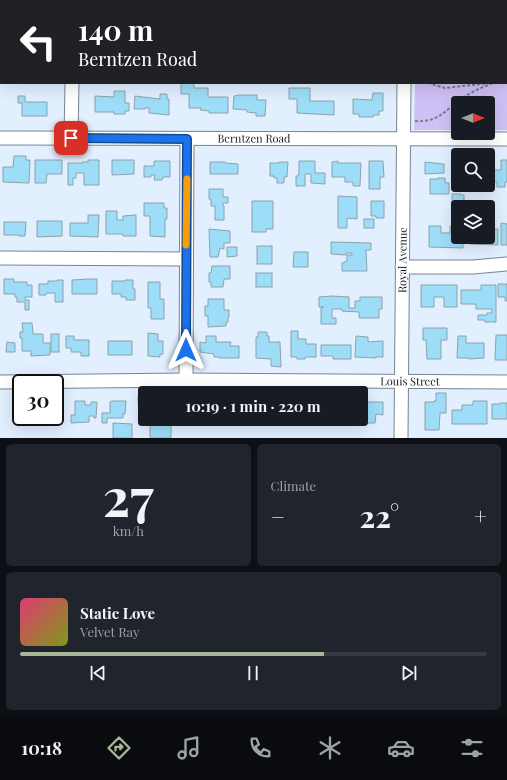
<!DOCTYPE html>
<meta charset="utf-8">
<style>
:root{--surface:#171b24;--page:#20242c;--text:#f1f3f6;--muted:#9ea1a6;--line:#363941;--accent:#a8b798}
body{margin:0;font-family:"Playfair Display",serif;background:var(--page);color:var(--text);height:100vh;display:flex;flex-direction:column;font-size:15px;white-space:nowrap}
*{box-sizing:border-box;margin:0}
p{font-size:13px;color:var(--muted)}
.icon{flex:none;width:22px;height:22px;fill:none;stroke:currentColor;stroke-width:2;stroke-linecap:round;stroke-linejoin:round}
.map{position:relative;height:438px;overflow:hidden}
.details{display:flex;flex-direction:column;gap:6px;padding:6px;background:#0d0f14;flex:1}
.details>*{flex:none}
.top-card{position:absolute;left:0px;top:0px;width:507px;height:84px;box-shadow:0 4px 16px #0002;background:#202124;color:#fff;overflow:hidden}
.needle{width:26px;rotate:90deg}
.controls{position:absolute;left:451px;top:96px;display:grid;gap:8px}
.controls a{display:grid;place-items:center;width:44px;height:44px;border-radius:4px;background:var(--surface);box-shadow:0 4px 16px #0002;font-size:20px}
.speed{position:absolute;left:12px;top:374px;display:flex;gap:8px;font-size:20px;font-weight:700;text-align:center}
.speed>*{display:grid;place-content:center;width:52px;height:52px;border-radius:50%;background:var(--surface);box-shadow:0 4px 16px #0002;line-height:1}
.speed .limit{border:2px solid #111;border-radius:6px;background:#fff;color:#111}
.pin{position:absolute;display:grid;place-items:center;width:34px;height:34px;color:#fff;margin:-17px;border-radius:8px;box-shadow:0 2px 6px #0006}
.me{position:absolute;width:44px;margin:-22px;rotate:0deg;stroke-linejoin:round;filter:drop-shadow(0 0 3px #0008)}
.turn{display:flex;align-items:center;gap:14px;height:84px;padding:0 12px;font-size:18px}
.turn .icon{width:52px;height:52px;stroke-width:2.5}
.turn b{display:block;font-size:28px;line-height:34px}
.big{font-size:30px;font-weight:700;line-height:1.1}
.details .card{flex:1;display:flex;flex-direction:column;justify-content:center;gap:6px;min-width:0;padding:0 14px;border-radius:6px;background:var(--page)}
.details .dial{align-items:center;gap:0}
.dial b{font-size:52px;line-height:1}
.song{display:flex;align-items:center;gap:12px}
.cover{width:48px;height:48px;border-radius:6px;background:linear-gradient(135deg,hsl(340 70% 55%),hsl(70 70% 35%))}
.played{height:4px;border-radius:2px;background:linear-gradient(90deg,var(--accent) 65%,var(--line) 65%)}
.keys{display:flex;justify-content:space-around;direction:ltr}
.heat{display:flex;justify-content:space-between;align-items:center;font-size:22px;direction:ltr}
.details .tiles{flex:1;display:grid;gap:6px;grid-template-columns:1fr 1fr}
.card:last-child{grid-column:span 2}
.trip{position:absolute;left:138px;top:386px;width:230px;height:40px;border-radius:4px;background:var(--surface);box-shadow:0 4px 16px #0002;font-weight:700;line-height:40px;text-align:center}
.menu{display:flex;height:64px;justify-content:space-around;align-items:center;background:#090b0e;color:var(--muted)}
.menu .icon{width:28px;height:28px}
.menu .on{color:var(--accent)}
.menu b{font-size:18px;color:var(--text)}
.map>svg:first-child{display:block}
</style>
<div class="map">
<svg width="507" height="438" viewBox="0 0 507 438">
<rect width="100%" height="100%" fill="#e1efff"/>
<path fill="#cfc1f5" d="M416 0H507V130H488V103H458V130H414L415 83H506V1Z"/>
<g fill="#9dddf7" stroke="#8da2aa">
<path d="M181 83H194V88H208V97H228V113H209V111L200 110 201 108H189V94H181Z"/>
<path d="M289 88H310V100L309 101H334V115L297 113V99H289Z"/>
<path d="M114 91H125V103H129V111H125V114H114V112H95V96L114 97Z"/>
<path d="M373 93H383V111H379V115H373V117H359V114H353V99L372 100Z"/>
<path d="M160 94H167V99H169V115L149 113V108H145V109H134L135 96 160 99Z"/>
<path d="M239 95H257V100H266L265 116H256V113L247 112V110L233 109 234 96Z"/>
<path d="M18 96H25V102H47V116H22V103H18Z"/>
<path d="M14 156H26V160H30L29 183 3 182V167H13Z"/>
<path d="M35 160H62V174H47L46 183H35Z"/>
<path d="M88 160H99V185H84V173H76V178H73V185H68V163H82V162H88Z"/>
<path d="M112 160H134V174L112 175Z"/>
<path d="M501 160H507V182H505V187H497V182H491V170H501Z"/>
<path d="M154 161H170V177H163L162 180H154L155 175H151V177H144V166H154Z"/>
<path d="M299 161H315V173H325V184L311 183V174H305V186H296V176H298L299 172Z"/>
<path d="M338 161V163H361L360 186H353V182H345V177H332V162Z"/>
<path d="M369 161H383L384 177H380V189H369Z"/>
<path d="M210 162H225V163L238 164V174H210Z"/>
<path d="M279 162H288L287 177H284V183H277V178H274V176H270V163H279Z"/>
<path d="M425 162 444 164V173L425 174Z"/>
<path d="M438 178H445V183H449V194H430V179H438Z"/>
<path d="M209 189H223V197H228V203H223V206H224V220H215V206H211V199H209Z"/>
<path d="M452 194H461V195H464V207H458V209H452Z"/>
<path d="M338 196 357 197V219L347 218V228H338Z"/>
<path d="M252 201H273V229H266V232H252Z"/>
<path d="M371 201H384V218H376V216H371Z"/>
<path d="M144 203H164V208H167V219H165V237L150 236V216H144Z"/>
<path d="M106 211H117V220H123V216L136 215V236H123V234H106Z"/>
<path d="M88 215H99L98 237 70 236V223H88Z"/>
<rect x="364" y="219" width="10" height="9"/>
<path d="M37 221H62V236L37 237Z"/>
<path d="M4 222H26L25 236H19V235H4Z"/>
<path d="M488 223H490L489 229H498V245L470 244V237H488Z"/>
<path d="M501 223 507 224V245H501Z"/>
<path d="M429 226H441V233H450V226H458V237H463V248L429 247Z"/>
<path d="M209 229 230 231V243H224V249L220 248 218 257H210Z"/>
<path d="M331 242 371 243V250H366L367 271H342V263L347 261V255H352V253H346V255L331 254Z"/>
<rect x="257" y="246" width="15" height="18"/>
<path d="M227 247H237V256L227 257Z"/>
<path d="M294 252H308V267H293Z"/>
<path d="M212 266H230V279H224L223 287H211V282H209V273H211Z"/>
<rect x="256" y="273" width="16" height="14"/>
<path d="M4 279H14V282H27V285H32V297H25V300H29V310H25V302H17V297H15V294H4Z"/>
<path d="M89 279H97V294H72V280Z"/>
<path d="M57 280H63V302H55V293H46V295H39V284H48V281H57Z"/>
<path d="M125 280H133V289H135V300H126V297H121V294H112V281H125Z"/>
<path d="M148 282H160V299H164V319H151V308H148Z"/>
<path d="M498 284H507V301H505V297H498Z"/>
<path d="M421 285H457V307H444V297H434V307H421Z"/>
<path d="M481 285H496V322H485V320H478V315H487V313H492V309H476V304H461V290H481Z"/>
<path d="M332 296 349 297V308H355V301H360V297H382V309H379V318H359V312L342 311V309H332V318H336V324H321V308L324 307H319V297Z"/>
<path d="M208 299H224V310H229V317H228V322H226V326L208 327V316H205V306H208Z"/>
<path d="M22 323H32L33 334H43V343H50V355L31 356V351H22V338H20V332H23Z"/>
<path d="M423 328H447V340H441V359H427L426 340H423Z"/>
<path d="M291 331H298V339H306V344H316V357H305V359H297V357H291Z"/>
<path d="M258 332H267V336H269V342H280L281 367 271 366V359L256 358V337H258Z"/>
<path d="M148 333 158 334V341H163V354H160V357L148 356Z"/>
<rect x="51" y="334" width="8" height="18"/>
<path d="M496 335H507V360H495Z"/>
<path d="M66 336H74V340H89V356H81V352H71V348H66Z"/>
<path d="M206 336H216V342H231L230 346H239V358H219V357H214V354L200 352V342L206 343Z"/>
<path d="M356 336 368 337V342L383 341V357H376V358L355 357Z"/>
<path d="M458 336H466V343H484V358L469 359V358H457Z"/>
<rect x="108" y="341" width="24" height="14"/>
<path d="M7 342 15 343V352H6Z"/>
<path d="M321 345H351V359H333V356H321Z"/>
<path d="M436 393H446V413H440L439 430H425V402H434V401H436Z"/>
<path d="M138 396H145V419H149V421L139 419Z"/>
<path d="M75 401H85V405H91V402H97L96 418H94V416H89V422L71 423V415H75Z"/>
<path d="M112 401H126L125 414H123V418H107V423H102V413H110V402Z"/>
<path d="M473 401H487V424H452V410H462V405H473Z"/>
<path d="M361 402H383V415L376 414 375 423H356V419H361Z"/>
<path d="M500 403H507V419H492V404H500Z"/>
<rect x="34" y="417" width="15" height="6"/>
<rect x="225" y="419" width="12" height="4"/>
<path d="M301 419H314V425H302Z"/>
<rect x="150" y="422" width="21" height="16"/>
<path d="M113 423 132 424V438H113Z"/>
</g>
<g fill="none" stroke-linecap="round" stroke-linejoin="round">
<defs>
<g id="minor">
<path d="M72 1V0"/>
<path d="M404 1V0"/>
<path id="s1" d="M0 138 507 139"/>
<path d="M71 138 72 83"/>
<path d="M0 258 186 259"/>
<path d="M402 267H473L507 264"/>
<path d="M186 380 187 139"/>
<path id="s2" d="M0 382 186 380 507 382"/>
<path id="s3" d="M401 438 404 83"/>
</g>
</defs>
<use href="#minor" stroke="#778492" stroke-width="15"/>
<g stroke="#757f89" stroke-width="2" stroke-dasharray="3 2" stroke-linecap="butt">
<path d="M506 80H507"/>
<path d="M428 83 445 88 490 83"/>
<path d="M415 121C439 123 446 109 464 97 473 91 483 87 493 83"/>
</g>
<use href="#minor" stroke="#fff" stroke-width="13"/>
</g>
<g fill="none" stroke-linecap="round" stroke-linejoin="round">
<defs>
<path id="route" d="M71 138 187 139 186 350"/>
</defs>
<use href="#route" stroke="#114b97" stroke-width="10"/>
<use href="#route" stroke="#1a73e8" stroke-width="7"/>
<path stroke="#f59e0b" stroke-width="7" d="M186 245 187 179"/>
</g>
<g text-anchor="middle" stroke-width="3.5" stroke-linejoin="round" paint-order="stroke">
<g font-size="11" fill="#14191e" stroke="#e1efff">
<text dy="4" stroke="none"><textPath href="#s1" startOffset="254">Berntzen Road</textPath></text>
<text dy="4" stroke="none"><textPath href="#s3" startOffset="178">Royal Avenue</textPath></text>
<text dy="4" stroke="none"><textPath href="#s2" startOffset="410">Louis Street</textPath></text>
</g>
</g>
</svg>
<div class="controls">
<a><svg class="needle" viewBox="-14 -14 28 28"><path d="M0-13l5 13h-10z" fill="#e53935"/><path d="M0 13l5-13h-10z" fill="#9ea1a6"/></svg></a>
<a><svg class="icon" aria-label="search" viewBox="0 0 24 24"><circle cx="10" cy="10" r="6"/><path d="M15 15l6 6"/></svg></a>
<a><svg class="icon" aria-label="layers" viewBox="0 0 24 24"><path d="M12 4l9 5-9 5-9-5zM3 14l9 5 9-5"/></svg></a>
</div>
<div class="speed"><div class="limit">30</div></div>
<div class="pin" style="left:71px;top:138px;background:#d93025"><svg class="icon" aria-label="arrive" viewBox="0 0 24 24"><path d="M6 21V4h12l-3 4 3 4H6"/></svg></div>
<svg class="me" style="left:186px;top:350px" viewBox="-20 -20 40 40"><path d="M0-17L14 15 0 8-14 15z" fill="#1a73e8" stroke="#fff" stroke-width="4"/></svg>
<div class="trip">10:19 · 1 min · 220 m</div>
<div class="top-card">
<div class="turn"><svg class="icon" aria-label="left" viewBox="0 0 24 24"><path d="M17 20v-9H6M10 6l-5 5 5 5"/></svg><div><b>140 m</b>Berntzen Road</div></div>
</div>
</div>
<section class="details">
<div class="tiles">
<div class="card dial"><b>27</b><p>km/h</p></div>
<div class="card"><p>Climate</p>
<div class="heat"><a>−</a><b class="big">22°</b><a>+</a></div>
</div>
<div class="card">
<div class="song"><i class="cover"></i><div><b>Static Love</b><p>Velvet Ray</p></div></div>
<div class="played"></div>
<div class="keys"><svg class="icon" aria-label="previous" viewBox="0 0 24 24"><path d="M18 5L8 12l10 7zM5 5v14"/></svg><svg class="icon" aria-label="pause" viewBox="0 0 24 24"><path d="M8 5v14M16 5v14"/></svg><svg class="icon" aria-label="next" viewBox="0 0 24 24"><path d="M6 5l10 7-10 7zM19 5v14"/></svg></div>
</div>
</div>
</section>
<nav class="menu">
<b>10:18</b>
<svg class="icon on" aria-label="directions" viewBox="0 0 24 24"><path d="M12 3l9 9-9 9-9-9zM9 14v-3h6M13 9l2 2-2 2"/></svg>
<svg class="icon" aria-label="music" viewBox="0 0 24 24"><path d="M9 18V5l10-2v13"/><circle cx="6" cy="18" r="3"/><circle cx="16" cy="16" r="3"/></svg>
<svg class="icon" aria-label="phone" viewBox="0 0 24 24"><path d="M5 4h4l2 5-3 2q2 4 5 5l2-3 5 2v4C11 20 4 13 5 4z"/></svg>
<svg class="icon" aria-label="climate" viewBox="0 0 24 24"><path d="M12 3v18M4 7l16 10M4 17L20 7"/></svg>
<svg class="icon" aria-label="car" viewBox="0 0 24 24"><path d="M5 17H2v-5l4-1 3-4h7l3 4 3 1v5h-3M9 17h6M6 11h13"/><circle cx="7" cy="17" r="2"/><circle cx="17" cy="17" r="2"/></svg>
<svg class="icon" aria-label="filters" viewBox="0 0 24 24"><path d="M4 7h16M4 17h16"/><circle cx="9" cy="7" r="2"/><circle cx="15" cy="17" r="2"/></svg>
</nav>
